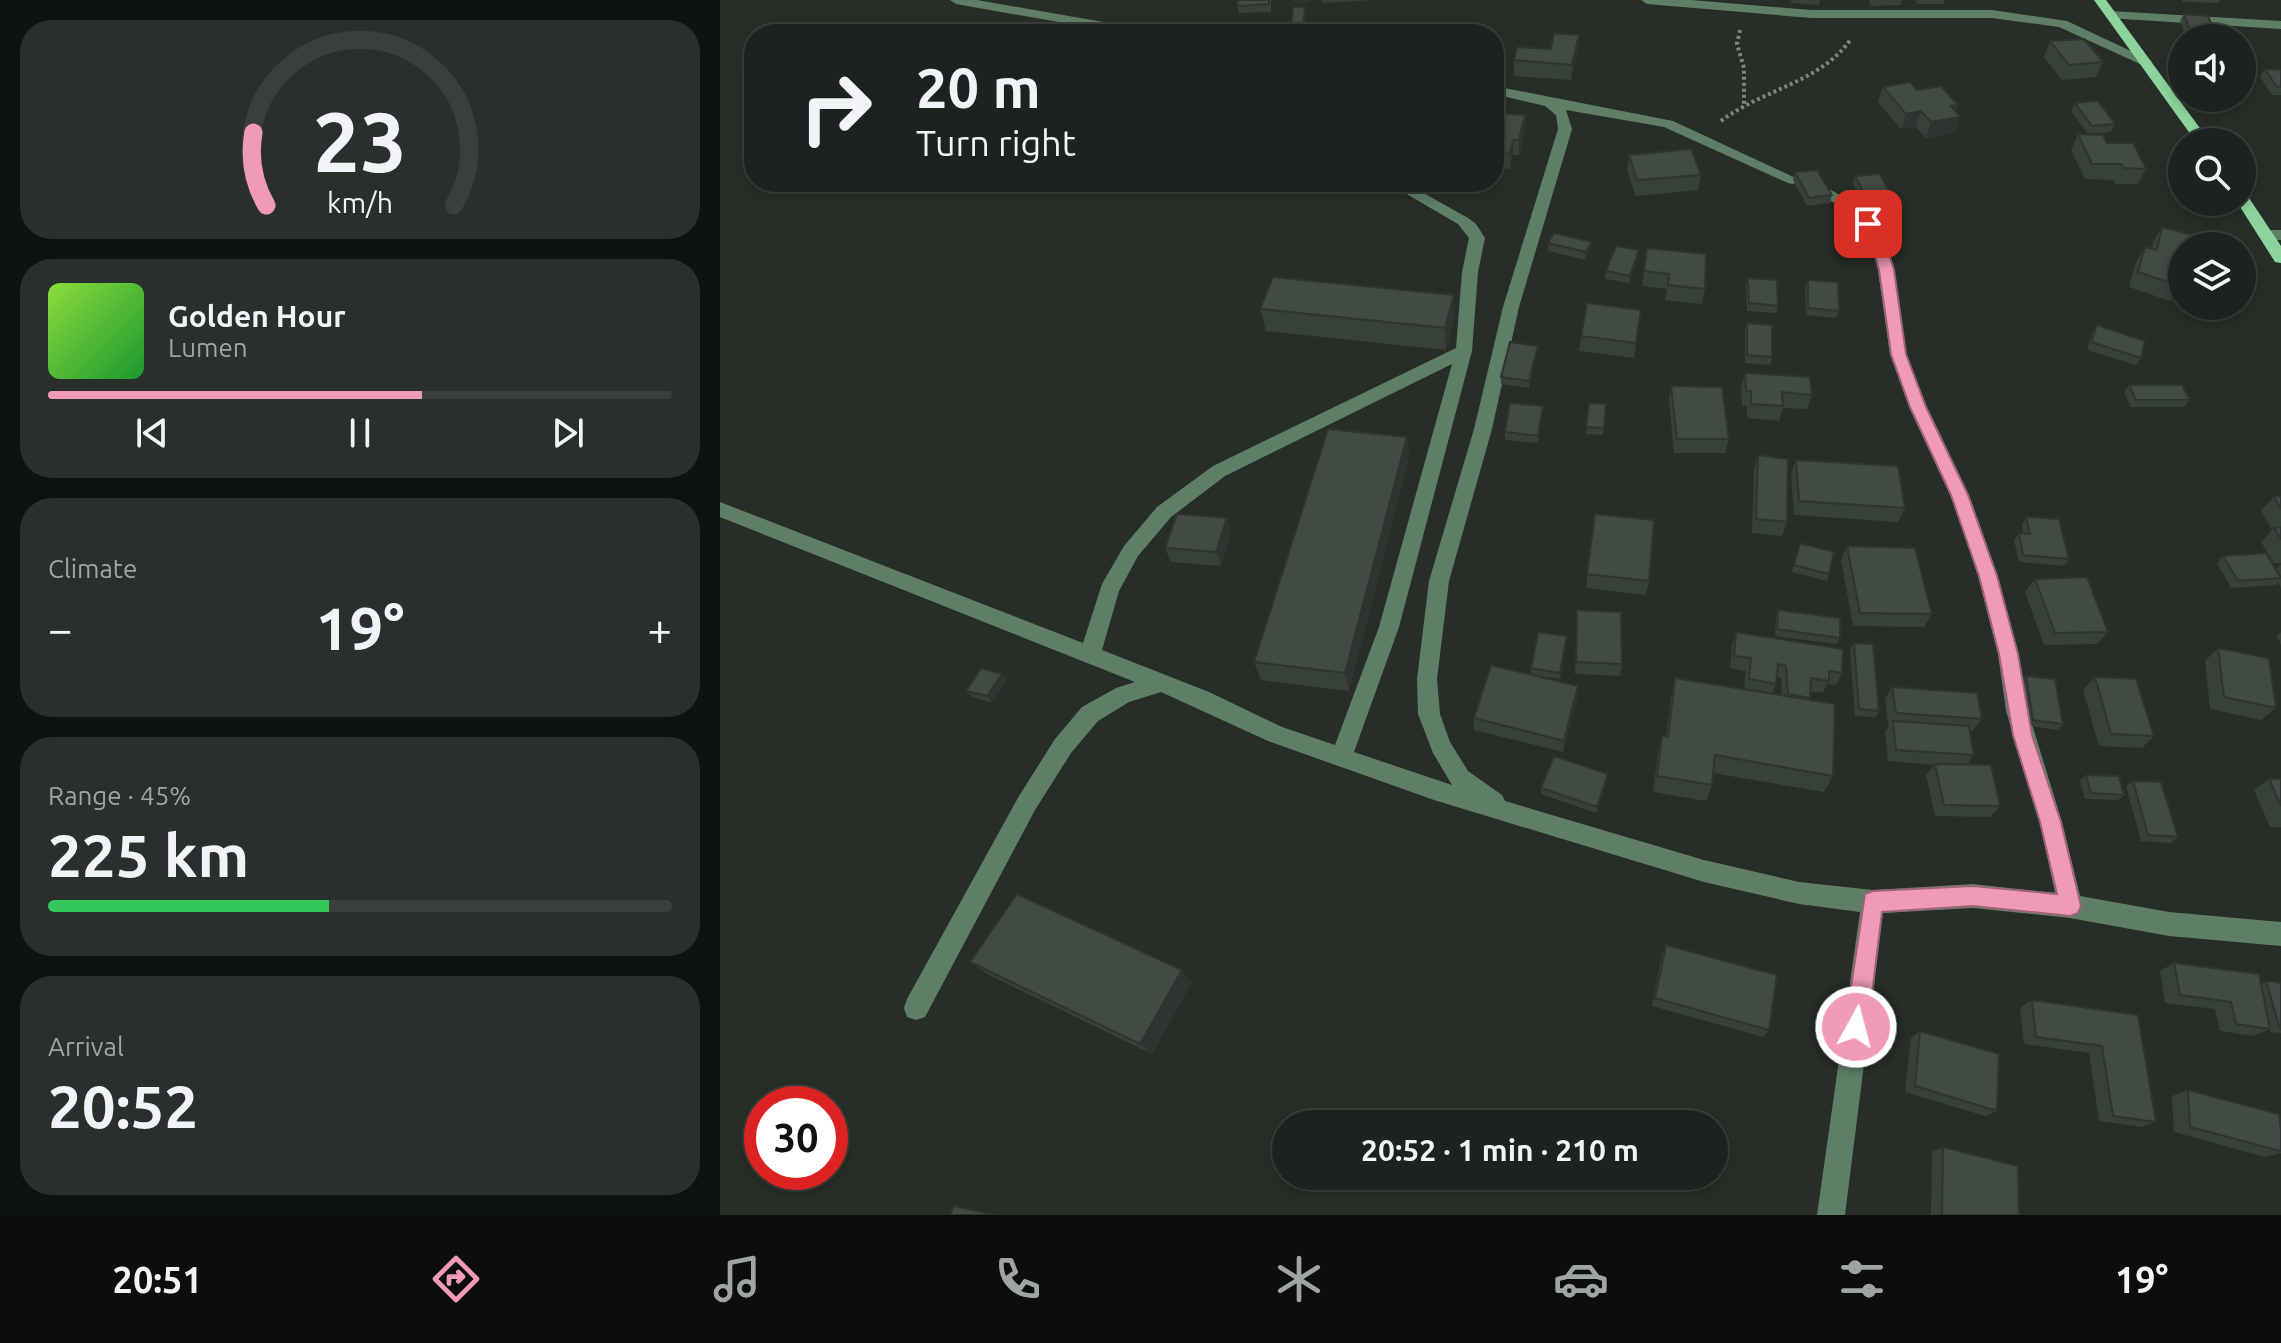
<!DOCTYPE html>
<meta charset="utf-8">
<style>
:root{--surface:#1c221d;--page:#292f2a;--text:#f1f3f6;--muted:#a0a4a4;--line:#3a3f3b;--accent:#f09ab7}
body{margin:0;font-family:Ubuntu,sans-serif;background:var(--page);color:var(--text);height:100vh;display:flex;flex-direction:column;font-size:30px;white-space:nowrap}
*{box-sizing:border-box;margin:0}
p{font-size:26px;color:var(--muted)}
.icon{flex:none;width:44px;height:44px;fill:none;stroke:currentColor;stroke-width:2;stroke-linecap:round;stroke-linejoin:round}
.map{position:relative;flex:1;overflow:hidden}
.details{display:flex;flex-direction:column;gap:20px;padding:20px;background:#0f1310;width:720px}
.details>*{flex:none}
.hud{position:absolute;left:24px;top:24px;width:760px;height:168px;border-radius:32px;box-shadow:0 4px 12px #0003,0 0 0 2px var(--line);background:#1c221d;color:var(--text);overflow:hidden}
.controls{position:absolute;left:1448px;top:24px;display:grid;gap:16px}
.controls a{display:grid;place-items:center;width:88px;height:88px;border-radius:50%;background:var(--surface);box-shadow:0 4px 12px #0003,0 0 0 2px var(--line);font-size:40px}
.speed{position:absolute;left:24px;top:1086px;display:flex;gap:16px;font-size:40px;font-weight:700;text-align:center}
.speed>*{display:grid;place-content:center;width:104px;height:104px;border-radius:50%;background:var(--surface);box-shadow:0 4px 12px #0003,0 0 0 2px var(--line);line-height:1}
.speed .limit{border:12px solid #d22;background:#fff;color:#111}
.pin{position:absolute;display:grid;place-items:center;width:68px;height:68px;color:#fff;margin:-34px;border-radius:16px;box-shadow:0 4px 12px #0006}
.me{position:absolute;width:88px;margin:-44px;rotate:7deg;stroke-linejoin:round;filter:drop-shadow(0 0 6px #0008)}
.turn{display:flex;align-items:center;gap:28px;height:168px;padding:0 40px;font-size:36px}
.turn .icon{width:104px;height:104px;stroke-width:2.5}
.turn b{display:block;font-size:56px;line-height:68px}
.big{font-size:60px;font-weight:700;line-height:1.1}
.details .tile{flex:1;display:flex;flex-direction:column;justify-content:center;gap:12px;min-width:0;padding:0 28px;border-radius:32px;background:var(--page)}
.details .dial{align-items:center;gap:0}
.dial svg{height:208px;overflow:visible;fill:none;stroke:var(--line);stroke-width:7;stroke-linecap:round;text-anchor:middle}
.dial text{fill:var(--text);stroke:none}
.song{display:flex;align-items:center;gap:24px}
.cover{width:96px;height:96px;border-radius:12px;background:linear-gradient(135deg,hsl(90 70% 55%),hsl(130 70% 35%))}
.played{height:8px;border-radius:4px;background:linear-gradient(90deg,var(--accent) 60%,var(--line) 60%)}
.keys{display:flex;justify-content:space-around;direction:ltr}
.heat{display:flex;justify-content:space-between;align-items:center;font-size:44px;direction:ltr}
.charge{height:12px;border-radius:6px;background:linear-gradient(90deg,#34c759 45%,var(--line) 0)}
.trip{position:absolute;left:552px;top:1110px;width:456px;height:80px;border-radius:40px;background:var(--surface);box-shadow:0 4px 12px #0003,0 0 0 2px var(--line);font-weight:700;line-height:80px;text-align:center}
.tabs{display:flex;height:128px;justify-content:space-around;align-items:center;background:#0b0e0c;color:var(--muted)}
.tabs .icon{width:56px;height:56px}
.tabs .active{color:var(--accent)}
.tabs b{font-size:36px;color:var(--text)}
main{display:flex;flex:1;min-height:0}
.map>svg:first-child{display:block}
</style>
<main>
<section class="details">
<div class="tile dial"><svg viewBox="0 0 100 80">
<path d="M14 69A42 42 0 1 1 86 69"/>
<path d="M14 69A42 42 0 0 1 9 41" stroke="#f09ab7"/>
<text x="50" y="56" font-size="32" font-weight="700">23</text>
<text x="50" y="72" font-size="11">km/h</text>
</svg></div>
<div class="tile">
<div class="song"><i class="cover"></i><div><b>Golden Hour</b><p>Lumen</p></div></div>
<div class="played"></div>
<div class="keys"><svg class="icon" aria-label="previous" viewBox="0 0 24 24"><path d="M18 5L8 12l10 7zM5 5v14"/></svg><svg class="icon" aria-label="pause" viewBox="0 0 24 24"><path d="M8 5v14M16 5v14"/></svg><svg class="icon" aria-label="next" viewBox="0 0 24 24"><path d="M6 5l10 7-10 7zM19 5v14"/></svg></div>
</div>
<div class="tile"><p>Climate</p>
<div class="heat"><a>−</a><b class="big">19°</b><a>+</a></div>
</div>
<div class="tile"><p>Range · 45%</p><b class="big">225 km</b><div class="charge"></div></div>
<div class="tile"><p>Arrival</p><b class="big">20:52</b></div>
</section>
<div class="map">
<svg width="1561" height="1215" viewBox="0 0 1561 1215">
<rect width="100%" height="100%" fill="#262e27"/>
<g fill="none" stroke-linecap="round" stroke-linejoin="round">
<g stroke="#7e857f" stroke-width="4" stroke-dasharray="3 3" stroke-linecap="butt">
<path d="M1020 30 1017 44 1024 68V104"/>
<path d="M1001 121C1043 89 1100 83 1131 39"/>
</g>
<g fill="#5e7f65" fill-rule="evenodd">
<path d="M230 0H257L429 30 435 34H407L236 4Z"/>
<path d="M921 0H971L1091 10H1272L1347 21 1432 61 1420 64 1339 27 1272 18H1091L927 4Z"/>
<path d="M1391 11 1561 21V29L1387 18 1385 15Z"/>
<path d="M774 86 953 121 1080 180 1073 184 1068 183 944 127 846 110 852 129 799 307 772 429 729 581 717 679 720 714 730 742 748 771 782 795 785 801 984 860 1079 882 1153 890 1253 884 1335 893 1320 822 1286 711 1278 654 1258 576 1231 495 1189 407 1170 354 1158 270 1151 244 1131 212 1098 194 1096 191 1103 186 1141 206 1167 244 1174 270 1186 354 1207 407 1249 495 1278 576 1298 654 1308 711 1342 822 1360 896 1449 912 1561 922V946L1449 936 1350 918 1253 908 1163 913 1125 1215H1097L1140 912 1079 904 984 882 714 800 548 741 441 692 409 702 378 721 351 753 315 810 205 1017 196 1020 187 1017 184 1008 187 999 299 796 335 739 362 707 396 688 415 682 0 517V502L363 643 382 584 404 546 437 507 493 466 736 348 742 272 749 238 738 224 666 182H684L748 218 756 224 765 238 758 272 752 351 679 627 634 752 732 785 713 753 698 714 697 679 709 581 754 429 783 307 838 129 836 115 825 106 774 94ZM732 364 659 627 615 745 562 727 489 692 382 650 399 591 418 556 451 517 505 476Z"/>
<path d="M1561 230V240H1548L1540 235 1548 230Z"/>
</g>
<g fill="#8cd49c" fill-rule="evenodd">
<path d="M1374 0H1386L1490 142H1476Z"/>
<path d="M1522 193 1527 195 1561 246V263L1555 262 1517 202H1522Z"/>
</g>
</g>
<g fill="#38403a" fill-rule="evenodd">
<path d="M551 0V12L519 13 517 6Z"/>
<path d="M601 0H654L602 3Z"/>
<path d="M1071 0H1100L1099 5 1070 3Z"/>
<path d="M1135 0H1182L1181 5 1151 6 1149 0Z"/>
<path d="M1195 0H1225L1224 4H1197Z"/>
<path d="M1462 0H1500L1498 3 1463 2Z"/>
<path d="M585 7 586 14 584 34H572L571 29Z"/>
<path d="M1464 14 1497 38H1466L1460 21Z"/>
<path d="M859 35 858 50 851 80 794 76V60L831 49Z"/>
<path d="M1330 41 1383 62 1376 77 1342 80 1324 57Z"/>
<path d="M1545 69 1561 70V95H1552L1540 77Z"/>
<path d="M1163 87 1197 90 1238 105 1235 112 1240 117 1234 133 1206 138 1196 127 1181 129 1158 102Z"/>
<path d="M1355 103 1395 124 1391 132 1368 134 1351 111Z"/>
<path d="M774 113 805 116V131L799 155H793L790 169 774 168Z"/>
<path d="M1358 134 1387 143 1426 169 1418 184H1396L1393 180 1365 179 1351 150Z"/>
<path d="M909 155 981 175 978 190 916 196 907 170Z"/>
<path d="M1075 172 1112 195 1110 203 1087 206 1073 180Z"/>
<path d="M1135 176 1171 195 1168 203 1143 205 1133 183Z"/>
<path d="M1442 227 1462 246V296L1455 294 1450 301 1409 287 1416 262 1425 247 1432 249 1433 242Z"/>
<path d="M828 243 871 250 865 260 828 251Z"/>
<path d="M927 248 985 289 982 304 945 300 947 289 922 286Z"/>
<path d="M919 250 918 258 909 283 885 279 886 271Z"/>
<path d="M1028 278 1058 306 1056 313 1027 311 1026 285Z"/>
<path d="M1088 280 1119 311 1116 318 1086 315 1085 287Z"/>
<path d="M734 295 735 317 726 350 546 331 540 309Z"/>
<path d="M921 310 914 358 859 351 861 336Z"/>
<path d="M1027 323 1052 357 1050 365 1025 363V331Z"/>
<path d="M1377 325 1421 358 1416 365 1367 350 1372 333Z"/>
<path d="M818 346 817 353 809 388 781 384V377Z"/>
<path d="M1025 373 1092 395 1087 409 1063 408 1059 421 1027 418V406H1022L1021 388Z"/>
<path d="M1409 385 1470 400 1464 407H1411L1404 392Z"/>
<path d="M951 386 1009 439 1005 453H954L949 401Z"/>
<path d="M869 403 886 404 883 435 866 434Z"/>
<path d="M823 406 818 443 785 440V432Z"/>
<path d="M687 437 689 458 629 691 541 680 534 662Z"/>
<path d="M1038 455 1067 522 1062 536 1032 533 1034 470Z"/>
<path d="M1076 460 1185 508 1178 522 1074 515 1071 474Z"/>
<path d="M1561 496V563H1554L1541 542 1552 530 1541 511 1554 497Z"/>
<path d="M875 514 929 581 926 595 866 588Z"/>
<path d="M1306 517 1349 559 1344 566 1299 562 1294 540 1299 533H1303L1302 524Z"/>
<path d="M511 532 501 566 451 562 445 548Z"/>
<path d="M1080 543 1109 574 1107 581 1072 572Z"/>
<path d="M1127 546 1212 614 1204 627 1133 626 1121 560Z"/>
<path d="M1503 556 1556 569 1561 564V588L1558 582 1555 585 1511 588 1497 563Z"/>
<path d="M1315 579 1388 632 1377 644 1324 645 1305 592Z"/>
<path d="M857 610 902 664 900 676 855 674Z"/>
<path d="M1058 610 1120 638 1117 644 1055 636 1056 617Z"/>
<path d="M1016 632 1122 673 1116 685 1107 684 1103 693 1091 691 1089 700 1113 776 1104 792 993 773 992 785 986 801 933 792 938 753 942 736H946L951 696 955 678 1024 689 1026 671 1010 668 1012 645ZM1057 677 1061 678 1062 695 1052 694 1056 684Z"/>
<path d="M1561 632V645L1557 636Z"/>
<path d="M846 642 840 679 811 675V668Z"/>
<path d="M1134 643 1159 711 1156 717 1135 716 1130 649Z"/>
<path d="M1498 648 1556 708 1541 720 1490 709 1485 661Z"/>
<path d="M282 674 287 680 272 703 252 697 246 691Z"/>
<path d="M1306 676 1343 724 1338 730 1308 726 1301 682Z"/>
<path d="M1375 677 1434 736 1422 748 1379 746 1363 690Z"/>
<path d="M858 686 857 699 843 752 754 730V718Z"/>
<path d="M1172 687 1262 719 1252 731H1250L1254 755 1247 764 1280 806 1270 817 1215 816 1206 775 1214 765 1168 761 1165 732 1169 726 1168 725 1165 699Z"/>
<path d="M1366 775 1404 795 1398 800 1365 799 1360 780Z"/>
<path d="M1549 779H1561V827H1550L1534 790Z"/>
<path d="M887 780 876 813 821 794V788Z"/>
<path d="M1413 781 1458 837 1451 843 1421 841 1406 786Z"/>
<path d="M946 945 1049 1030 1043 1037 932 1006 942 954Z"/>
<path d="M250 962 472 982 432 1054 267 974Z"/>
<path d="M1454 963 1541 984 1546 981 1561 983V1033L1551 1032 1550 1029 1533 1036 1500 1031 1495 1009 1445 1003 1440 971Z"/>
<path d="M1312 1000 1418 1015 1436 1122 1421 1127 1379 1121 1369 1053 1304 1044 1300 1008Z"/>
<path d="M1200 1031 1277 1111 1265 1116 1185 1092 1191 1038Z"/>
<path d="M1468 1090 1561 1129V1153L1545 1157 1454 1132 1452 1096Z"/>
<path d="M1223 1147 1299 1215H1211L1212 1152Z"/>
</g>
<g fill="#2e342f">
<path d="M573 0H595V1L574 4Z"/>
<path d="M585 7 586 14 584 34 583 29Z"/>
<path d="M859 35 858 50 851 80 852 65Z"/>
<path d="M1238 105 1233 119 1240 117 1234 133 1206 138 1211 122 1231 106Z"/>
<path d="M1201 111 1196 127 1181 129 1186 114Z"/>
<path d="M805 115V131L799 155V140Z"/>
<path d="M793 140V155L790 169V154Z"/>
<path d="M872 242 871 250 865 260 866 252Z"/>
<path d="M919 250 918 258 909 283 910 276Z"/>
<path d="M734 295 735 317 726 350 725 328Z"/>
<path d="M818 346 817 353 809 388V381Z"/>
<path d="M687 437 689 458 629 691 625 673Z"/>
<path d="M507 518 511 532 501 566 496 552Z"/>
<path d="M282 674 287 680 272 703 267 696Z"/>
<path d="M858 686 857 699 843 752 844 741Z"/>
<path d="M462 970 472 982 432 1054 420 1044Z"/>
</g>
<g fill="#414a43" stroke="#2e342f" stroke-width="2">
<path d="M518 0H549V4L517 6Z"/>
<path d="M573 7H585L583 29H571Z"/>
<path d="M1464 14 1488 16 1497 38 1472 36Z"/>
<path d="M834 33 859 35 852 65 794 60 797 47 831 49Z"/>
<path d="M1364 39 1383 62 1349 65 1330 41Z"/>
<path d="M1545 69 1561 70V87H1557Z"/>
<path d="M1190 82 1197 90 1221 86 1238 105 1231 106 1240 117 1211 122 1201 111 1186 114 1163 87Z"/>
<path d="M1378 101 1395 124 1372 126 1355 103Z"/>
<path d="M774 113 805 115 799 140H793L790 154 774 152Z"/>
<path d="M1358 134 1383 135 1387 143H1413L1426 169 1404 168 1401 164H1372Z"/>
<path d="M971 149 981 175 917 180 909 155Z"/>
<path d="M1097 170 1112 195 1089 198 1075 172Z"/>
<path d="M1160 174 1171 195 1146 197 1135 176Z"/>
<path d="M1442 227 1472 235 1470 242 1482 245V246H1462V278L1460 286 1418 272 1425 247 1437 250Z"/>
<path d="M834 233 872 242 866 252 828 243Z"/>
<path d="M896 246 919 250 910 276 886 271Z"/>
<path d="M927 248 986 254 985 289 948 285 949 274 924 271Z"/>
<path d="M553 277 734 295 725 328 540 309Z"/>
<path d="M1028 278 1057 280 1058 306 1029 303Z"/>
<path d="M1088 280 1118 282 1119 311 1088 308Z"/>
<path d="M867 303 921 310 916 343 861 336Z"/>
<path d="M1027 323 1052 325V357L1027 355Z"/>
<path d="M1377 325 1425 341 1421 358 1371 342Z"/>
<path d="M790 342 818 346 809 381 781 377Z"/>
<path d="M1025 373 1090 377 1092 395 1062 392 1063 406 1031 404V391H1026Z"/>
<path d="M1409 385H1462L1470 400H1416Z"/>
<path d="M951 386 1002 387 1009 439H957Z"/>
<path d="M790 403 823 406 818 436 785 432Z"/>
<path d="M869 403 886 404 884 428 866 427Z"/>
<path d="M608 429 687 437 625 673 534 662Z"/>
<path d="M1038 455 1068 459 1067 522 1036 519Z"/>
<path d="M1076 460 1178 466 1185 508 1079 501Z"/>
<path d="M1561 496V508L1554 497Z"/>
<path d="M457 514 507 518 496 552 445 548Z"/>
<path d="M875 514 934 520 929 581 867 574Z"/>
<path d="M1306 517 1339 519 1349 559 1303 555 1299 533 1310 534Z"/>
<path d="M1561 527V539L1554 528Z"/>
<path d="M1080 543 1114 552 1109 574 1074 565Z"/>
<path d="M1127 546 1195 548 1212 614 1140 613Z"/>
<path d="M1546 553 1561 578 1518 581 1503 556Z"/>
<path d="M1367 577 1388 632 1335 633 1315 579Z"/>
<path d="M857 610 901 612 902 664 856 662Z"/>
<path d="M1058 610 1120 618V638L1057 629Z"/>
<path d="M818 632 847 636 840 673 811 668Z"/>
<path d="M1016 632 1123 649 1122 673 1109 671V681L1091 678 1090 698 1068 694 1066 666 1058 664 1056 684 1029 679 1031 658 1014 656Z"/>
<path d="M1134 643 1153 644 1159 711 1139 709Z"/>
<path d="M1498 648 1549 658 1556 708 1504 697Z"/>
<path d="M771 665 858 686 844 741 754 718Z"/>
<path d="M261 668 282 674 267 696 246 691Z"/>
<path d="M1306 676 1335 679 1343 724 1313 720Z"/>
<path d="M1375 677 1416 679 1434 736 1391 734Z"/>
<path d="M955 678 1115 704 1113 776 995 755 992 785 937 776 942 736 948 737Z"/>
<path d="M1172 687 1257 693 1262 719 1176 713Z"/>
<path d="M1173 721 1249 726 1254 755 1176 750Z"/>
<path d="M834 756 888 774 877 807 821 788Z"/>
<path d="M1215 764 1271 765 1280 806 1224 805Z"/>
<path d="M1366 775 1399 776 1404 795 1371 793Z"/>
<path d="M1549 779H1561V806Z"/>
<path d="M1413 781 1441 782 1458 837 1428 835Z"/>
<path d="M297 894 462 970 420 1044 250 962Z"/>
<path d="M946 945 1057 975 1049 1030 935 998Z"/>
<path d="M1454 963 1539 974 1550 1029 1516 1024 1511 1002 1460 995Z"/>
<path d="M1546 981 1561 983V1029H1560Z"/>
<path d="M1312 1000 1418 1015 1436 1122 1393 1116 1382 1046 1316 1037Z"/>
<path d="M1200 1031 1279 1054 1277 1111 1195 1086Z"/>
<path d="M1468 1090 1559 1114 1561 1129V1151L1470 1127Z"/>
<path d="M1223 1147 1298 1166 1299 1215H1222Z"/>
<path d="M234 1206 274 1215H230Z"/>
</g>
<path fill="#f09ab7" stroke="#9c6477" stroke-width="2" d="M1148 219 1153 221 1166 244 1174 270 1186 354 1206 407 1248 495 1277 576 1298 654 1312 735 1341 822 1361 906 1358 913 1350 916 1253 906 1162 912 1148 1027 1144 1035 1136 1038 1128 1035 1125 1027 1145 894 1153 891 1253 886 1337 894 1320 822 1293 735 1279 654 1259 576 1231 495 1190 407 1171 354 1159 270 1152 244 1141 224Z"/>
</svg>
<div class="controls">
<a><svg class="icon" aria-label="sound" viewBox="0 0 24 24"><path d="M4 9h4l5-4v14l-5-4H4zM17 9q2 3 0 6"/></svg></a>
<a><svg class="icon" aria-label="search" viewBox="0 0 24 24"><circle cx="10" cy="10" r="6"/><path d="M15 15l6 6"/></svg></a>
<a><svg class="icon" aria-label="layers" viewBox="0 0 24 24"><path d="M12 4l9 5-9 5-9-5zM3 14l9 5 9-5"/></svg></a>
</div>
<div class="speed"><div class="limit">30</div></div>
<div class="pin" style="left:1148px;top:224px;background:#d93025"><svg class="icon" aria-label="arrive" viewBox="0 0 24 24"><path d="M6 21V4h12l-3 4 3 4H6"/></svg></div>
<svg class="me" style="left:1136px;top:1027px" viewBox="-20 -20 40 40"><circle r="17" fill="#f09ab7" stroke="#fff" stroke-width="3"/><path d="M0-11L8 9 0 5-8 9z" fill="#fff"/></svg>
<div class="trip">20:52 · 1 min · 210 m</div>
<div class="hud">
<div class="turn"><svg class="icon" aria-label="right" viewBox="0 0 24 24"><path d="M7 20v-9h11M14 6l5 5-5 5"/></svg><div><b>20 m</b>Turn right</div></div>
</div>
</div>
</main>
<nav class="tabs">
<b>20:51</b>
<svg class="icon active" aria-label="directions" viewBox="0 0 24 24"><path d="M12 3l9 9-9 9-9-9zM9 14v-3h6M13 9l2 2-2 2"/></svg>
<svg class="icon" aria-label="music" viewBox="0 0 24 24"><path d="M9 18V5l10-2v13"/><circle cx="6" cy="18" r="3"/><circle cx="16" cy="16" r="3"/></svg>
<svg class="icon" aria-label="phone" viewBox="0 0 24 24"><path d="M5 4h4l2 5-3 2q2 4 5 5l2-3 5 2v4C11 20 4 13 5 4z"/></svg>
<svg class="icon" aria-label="climate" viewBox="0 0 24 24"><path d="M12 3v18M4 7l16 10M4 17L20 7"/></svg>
<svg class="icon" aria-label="car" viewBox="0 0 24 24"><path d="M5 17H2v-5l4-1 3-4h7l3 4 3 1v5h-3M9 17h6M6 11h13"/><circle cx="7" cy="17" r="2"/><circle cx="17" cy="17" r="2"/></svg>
<svg class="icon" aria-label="filters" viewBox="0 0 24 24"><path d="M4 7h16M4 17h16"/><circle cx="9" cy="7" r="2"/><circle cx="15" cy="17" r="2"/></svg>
<b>19°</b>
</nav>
